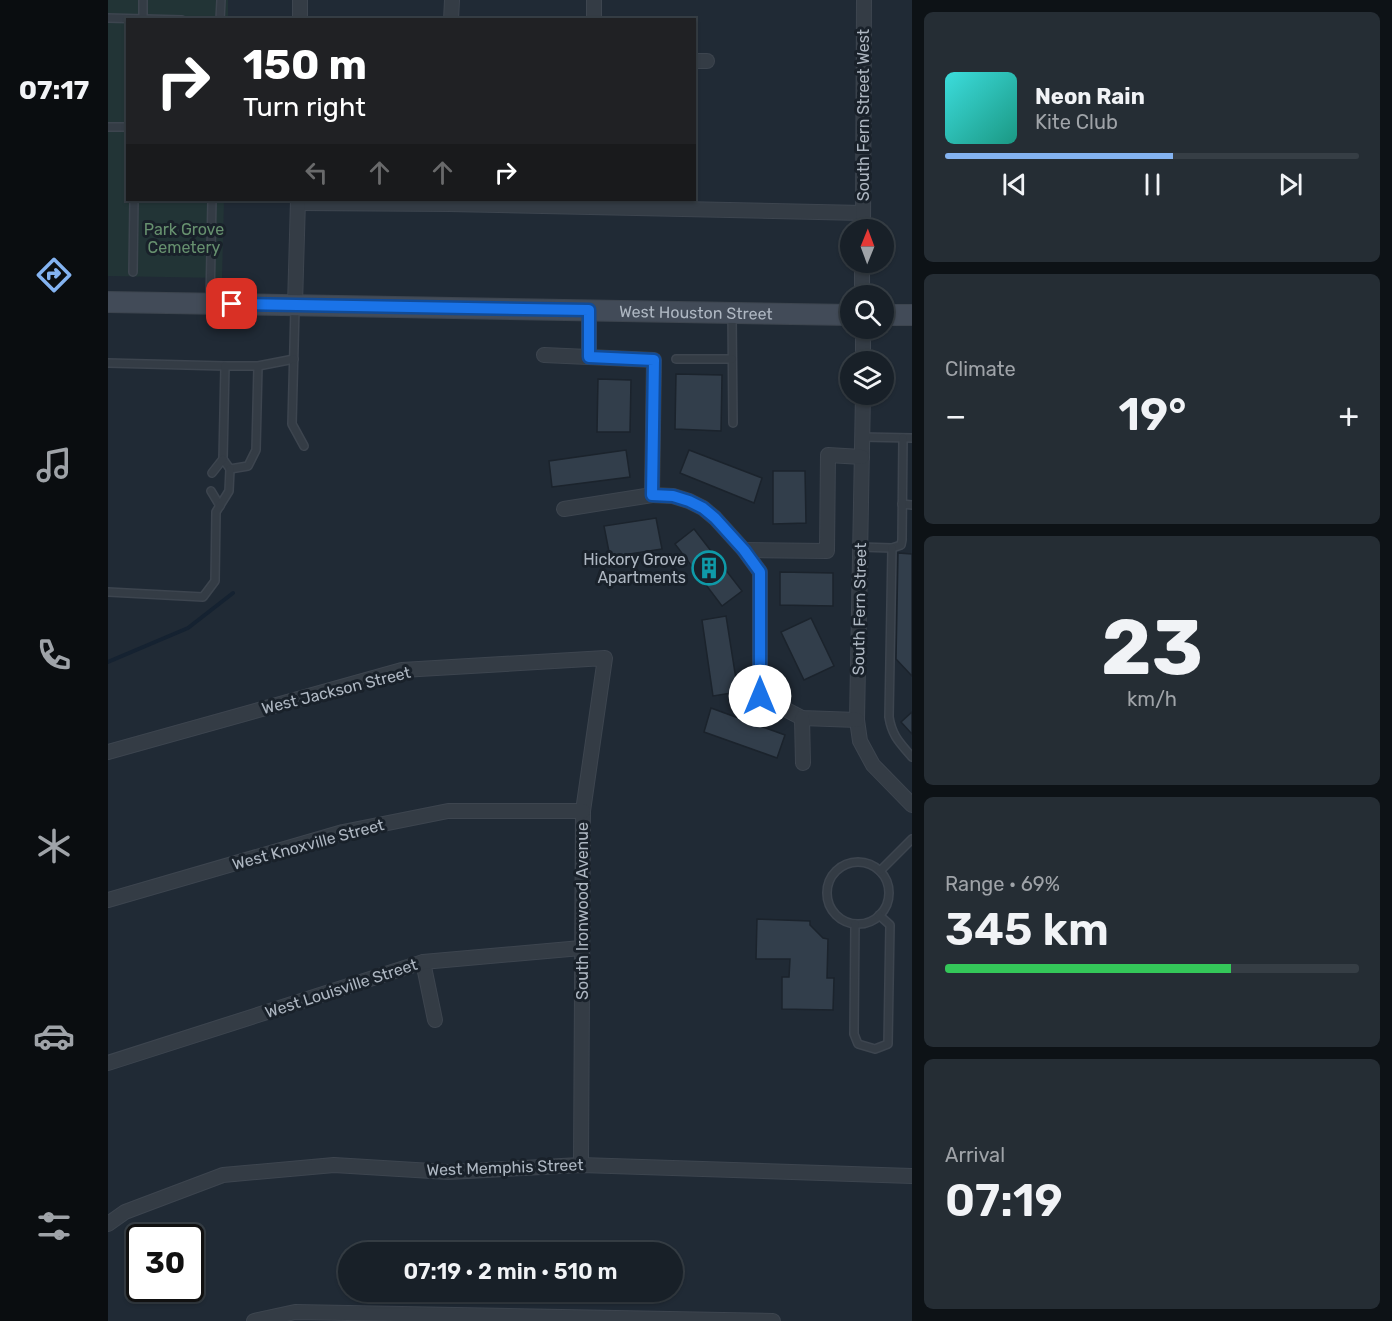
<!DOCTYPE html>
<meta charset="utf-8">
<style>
:root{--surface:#182028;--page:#252d34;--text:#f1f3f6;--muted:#9fa3a8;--line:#363e45;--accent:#84b3f1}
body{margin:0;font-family:Rubik,sans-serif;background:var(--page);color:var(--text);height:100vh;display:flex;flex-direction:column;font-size:22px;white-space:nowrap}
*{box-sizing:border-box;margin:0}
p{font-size:20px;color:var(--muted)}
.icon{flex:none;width:33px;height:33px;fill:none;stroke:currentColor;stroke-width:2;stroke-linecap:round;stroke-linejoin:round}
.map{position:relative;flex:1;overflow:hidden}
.panel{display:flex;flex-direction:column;gap:12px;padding:12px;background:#0d1216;width:480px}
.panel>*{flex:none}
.hud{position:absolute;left:18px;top:18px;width:570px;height:183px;border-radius:0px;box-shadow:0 2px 4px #0004,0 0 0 2px var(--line);background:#202124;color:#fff;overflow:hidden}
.needle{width:39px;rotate:1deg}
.fabs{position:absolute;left:732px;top:219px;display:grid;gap:12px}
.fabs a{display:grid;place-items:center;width:54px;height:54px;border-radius:50%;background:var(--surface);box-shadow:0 2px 4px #0004,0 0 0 2px var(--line);font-size:30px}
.speed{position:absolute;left:18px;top:1224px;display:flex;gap:12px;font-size:30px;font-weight:700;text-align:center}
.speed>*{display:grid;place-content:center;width:78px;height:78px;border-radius:50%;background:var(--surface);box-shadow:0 2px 4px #0004,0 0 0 2px var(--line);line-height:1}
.speed .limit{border:3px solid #111;border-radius:9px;background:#fff;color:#111}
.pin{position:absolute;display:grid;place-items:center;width:51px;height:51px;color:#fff;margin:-26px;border-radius:12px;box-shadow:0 3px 9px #0006}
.me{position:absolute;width:66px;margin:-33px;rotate:0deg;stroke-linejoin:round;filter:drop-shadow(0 0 4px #0008)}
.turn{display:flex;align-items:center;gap:21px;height:126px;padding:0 18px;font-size:27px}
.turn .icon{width:78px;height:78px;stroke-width:2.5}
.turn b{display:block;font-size:42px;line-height:51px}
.lanes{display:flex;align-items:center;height:57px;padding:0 18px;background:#0003;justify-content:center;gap:30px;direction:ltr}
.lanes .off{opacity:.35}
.big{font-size:45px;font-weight:600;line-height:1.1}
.panel .tile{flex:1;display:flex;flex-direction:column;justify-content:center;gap:9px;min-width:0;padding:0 21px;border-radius:9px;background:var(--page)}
.panel .dial{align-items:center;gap:0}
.dial b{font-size:78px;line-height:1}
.song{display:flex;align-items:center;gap:18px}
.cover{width:72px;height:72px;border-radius:9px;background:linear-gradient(135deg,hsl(180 70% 55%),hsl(170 70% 35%))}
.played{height:6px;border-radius:3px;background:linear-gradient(90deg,var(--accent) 55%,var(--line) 55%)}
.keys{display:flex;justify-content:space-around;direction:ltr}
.heat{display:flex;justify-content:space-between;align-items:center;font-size:33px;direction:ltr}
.charge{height:9px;border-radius:4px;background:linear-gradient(90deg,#34c759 69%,var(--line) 0)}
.trip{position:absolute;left:230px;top:1242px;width:345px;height:60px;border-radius:30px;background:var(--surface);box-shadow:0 2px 4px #0004,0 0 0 2px var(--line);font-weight:600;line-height:60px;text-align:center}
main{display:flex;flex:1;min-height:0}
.tabs{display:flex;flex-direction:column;width:108px;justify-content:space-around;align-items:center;background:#0a0d10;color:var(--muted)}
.tabs .icon{width:42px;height:42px}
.tabs .selected{color:var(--accent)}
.tabs b{font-size:27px;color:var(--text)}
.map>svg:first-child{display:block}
</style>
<main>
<nav class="tabs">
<b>07:17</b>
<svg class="icon selected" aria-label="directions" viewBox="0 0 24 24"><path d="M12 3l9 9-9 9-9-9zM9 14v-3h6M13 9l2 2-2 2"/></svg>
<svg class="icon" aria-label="music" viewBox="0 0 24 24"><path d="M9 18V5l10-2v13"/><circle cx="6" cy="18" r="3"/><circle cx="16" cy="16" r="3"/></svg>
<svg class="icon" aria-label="phone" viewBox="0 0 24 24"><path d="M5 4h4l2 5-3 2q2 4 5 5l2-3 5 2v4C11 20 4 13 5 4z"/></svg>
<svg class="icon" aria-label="climate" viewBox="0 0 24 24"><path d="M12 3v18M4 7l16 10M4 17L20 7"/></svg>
<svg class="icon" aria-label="car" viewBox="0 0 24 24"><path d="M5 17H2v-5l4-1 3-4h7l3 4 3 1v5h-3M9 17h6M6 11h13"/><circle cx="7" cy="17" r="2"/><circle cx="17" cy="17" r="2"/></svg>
<svg class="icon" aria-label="filters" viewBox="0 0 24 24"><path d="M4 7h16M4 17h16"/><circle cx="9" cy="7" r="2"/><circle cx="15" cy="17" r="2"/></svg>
</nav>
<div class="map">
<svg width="804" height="1321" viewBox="0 0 804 1321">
<rect width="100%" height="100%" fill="#202a35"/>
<path fill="#223436" d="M0 0H120V19L20 20V200H116L114 278 0 276Z"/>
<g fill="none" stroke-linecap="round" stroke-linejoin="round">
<path stroke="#152231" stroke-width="4" d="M0 662 80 628 125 593"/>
</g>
<g fill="#323e4b" stroke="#1b232c" stroke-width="1.5">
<path d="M568 374 614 375 613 431 567 429Z"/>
<path d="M490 379 523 380 522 432H489Z"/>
<path d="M518 450 522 477 444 487 441 461Z"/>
<path d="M581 450 654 478 646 503 572 473Z"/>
<path d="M665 471H697L698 523 665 524Z"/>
<path d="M548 518 554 549 502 557 496 526Z"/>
<path d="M586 529 634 591 614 606 567 544Z"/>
<path d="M790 553 804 554V676L788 659Z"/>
<path d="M672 572 725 573V606L672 605Z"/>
<path d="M618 616 630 692 605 696 594 620Z"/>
<path d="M703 618 726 666 696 680 673 632Z"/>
<path d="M603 708 677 735 669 758 596 732Z"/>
<path d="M804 712V734L793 722Z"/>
<path d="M649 919 702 921V925L715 938 720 939 719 978H726L725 1010 674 1009V977H681L682 959H648Z"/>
</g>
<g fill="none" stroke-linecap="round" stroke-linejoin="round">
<defs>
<g id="service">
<path d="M0 18 74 20"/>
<path d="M35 20V0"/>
<path d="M112 20 113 0"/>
<path d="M0 127H20"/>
<path d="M25 272 26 200"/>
<path d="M102 302 104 200"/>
<path d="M187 308 184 424 196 446"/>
<path d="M624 315 625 423"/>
<path d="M568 359H624"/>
<path d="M0 363 117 366"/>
<path d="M150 366H117L115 459 122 469 140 466 148 450 150 366 186 359"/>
<path d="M754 437 804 438"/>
<path d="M104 473 115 459"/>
<path d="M103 491 112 506"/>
<path d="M794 504 804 505"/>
<path d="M752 547 784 548 793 545 794 540 795 438"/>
<path d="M784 548 781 717C784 736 792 743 804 757"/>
<path d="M0 592 95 597 107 581 108 512 121 491 122 469"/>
<circle cx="750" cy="893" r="31"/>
<path d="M772 871 804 839"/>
<path d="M747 924 746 1034 750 1044 767 1049 780 1044 782 925 771 915"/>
</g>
<g id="minor">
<path d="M486 0V20"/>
<path d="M192 20V0"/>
<path d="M343 20 344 0"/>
<path d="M586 61H599"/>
<path d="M190 203 341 204 755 213"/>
<path d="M755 230 756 0"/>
<path d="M754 262V296"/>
<path d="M187 305 190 200"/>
<path d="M436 355 546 360 544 495 456 509"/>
<path d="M481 357V310"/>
<path d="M755 362V328"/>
<path d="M755 394 749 720 752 741 765 765 804 805"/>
<path d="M544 495 565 496 581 501 595 508 607 518 636 550 652 572V696L694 718 749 720"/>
<path d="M636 550 719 551 720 455 754 457"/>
<path d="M694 718 695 763"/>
<path d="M0 752 294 670 497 658 475 811 473 1165"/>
<path d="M0 900 235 832 340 811H475"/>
<path d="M315 962 327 1020"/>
<path d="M0 1063 315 962 473 948"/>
<path d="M0 1224 17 1212 115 1175 226 1165 340 1172 473 1165 804 1176"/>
<path d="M146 1321 187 1312 665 1321"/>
</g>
<g id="secondary">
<path id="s1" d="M0 302 742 315"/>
<path d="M776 315H804"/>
</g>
</defs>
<use href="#service" stroke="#3d454f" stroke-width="10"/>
<use href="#minor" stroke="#3d454f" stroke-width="16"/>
<use href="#secondary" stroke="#3d454f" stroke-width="22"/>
<use href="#service" stroke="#343c45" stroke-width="7"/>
<use href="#minor" stroke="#343c45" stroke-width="14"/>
<use href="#secondary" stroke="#424b58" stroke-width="20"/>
</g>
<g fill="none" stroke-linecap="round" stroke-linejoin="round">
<defs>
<path id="route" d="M124 304 481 310V357L546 360 544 495 565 496 581 501 595 508 607 518 636 550 652 572V696"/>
</defs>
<use href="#route" stroke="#114b97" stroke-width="15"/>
<use href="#route" stroke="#1a73e8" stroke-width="10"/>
</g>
<defs>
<symbol id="building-ring" viewBox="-11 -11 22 22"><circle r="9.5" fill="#19212a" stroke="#0f9aa8" stroke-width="1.5"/><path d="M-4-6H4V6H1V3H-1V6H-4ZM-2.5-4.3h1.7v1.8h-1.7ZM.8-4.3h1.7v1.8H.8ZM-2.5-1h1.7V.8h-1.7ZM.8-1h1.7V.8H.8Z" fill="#0f9aa8"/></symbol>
</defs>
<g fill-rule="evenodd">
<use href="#building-ring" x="582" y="549" width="38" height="38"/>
</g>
<g text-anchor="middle" stroke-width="6" stroke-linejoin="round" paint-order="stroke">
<g font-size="16" fill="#aeb7c2" stroke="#19212a">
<text transform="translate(755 115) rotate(-90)" y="6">South Fern Street West</text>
<text dy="6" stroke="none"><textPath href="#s1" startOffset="588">West Houston Street</textPath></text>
<text transform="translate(751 609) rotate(-89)" y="6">South Fern Street</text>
<text transform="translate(228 690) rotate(-14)" y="6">West Jackson Street</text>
<text transform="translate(200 844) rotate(-15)" y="6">West Knoxville Street</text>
<text transform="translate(474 911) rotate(-90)" y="6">South Ironwood Avenue</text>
<text transform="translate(233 988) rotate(-18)" y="6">West Louisville Street</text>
<text transform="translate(397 1167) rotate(-2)" y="6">West Memphis Street</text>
</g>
<g font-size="16" fill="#67916f" stroke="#19212a">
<text x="76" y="235">Park Grove<tspan x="76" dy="18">Cemetery</tspan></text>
</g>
<g font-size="16" fill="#aeb7c2" stroke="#19212a" text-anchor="end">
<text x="578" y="565">Hickory Grove<tspan x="578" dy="18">Apartments</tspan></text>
</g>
</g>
</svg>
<div class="fabs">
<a><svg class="needle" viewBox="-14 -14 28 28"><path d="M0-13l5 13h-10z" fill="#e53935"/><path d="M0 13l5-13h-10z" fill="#9fa3a8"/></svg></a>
<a><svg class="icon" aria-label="search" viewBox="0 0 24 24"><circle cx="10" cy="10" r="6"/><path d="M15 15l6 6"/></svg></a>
<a><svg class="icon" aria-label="layers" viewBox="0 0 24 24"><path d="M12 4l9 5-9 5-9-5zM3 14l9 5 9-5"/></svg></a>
</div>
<div class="speed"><div class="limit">30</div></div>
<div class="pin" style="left:124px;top:304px;background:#d93025"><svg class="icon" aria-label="arrive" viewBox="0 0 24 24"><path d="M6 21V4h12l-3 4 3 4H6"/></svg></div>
<svg class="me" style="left:652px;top:696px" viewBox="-20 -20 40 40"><circle r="19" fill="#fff"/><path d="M0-13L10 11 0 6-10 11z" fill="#1a73e8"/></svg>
<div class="trip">07:19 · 2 min · 510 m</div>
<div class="hud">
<div class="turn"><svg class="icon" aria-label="right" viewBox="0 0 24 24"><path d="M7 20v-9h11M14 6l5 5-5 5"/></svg><div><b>150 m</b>Turn right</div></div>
<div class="lanes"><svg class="icon off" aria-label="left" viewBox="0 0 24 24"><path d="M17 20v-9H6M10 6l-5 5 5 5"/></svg><svg class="icon off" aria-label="ahead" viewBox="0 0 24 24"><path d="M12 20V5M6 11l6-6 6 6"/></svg><svg class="icon off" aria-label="ahead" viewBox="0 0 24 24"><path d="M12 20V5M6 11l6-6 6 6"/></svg><svg class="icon" aria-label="right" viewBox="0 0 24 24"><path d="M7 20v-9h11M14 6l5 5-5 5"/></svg></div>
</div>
</div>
<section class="panel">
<div class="tile">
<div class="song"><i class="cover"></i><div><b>Neon Rain</b><p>Kite Club</p></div></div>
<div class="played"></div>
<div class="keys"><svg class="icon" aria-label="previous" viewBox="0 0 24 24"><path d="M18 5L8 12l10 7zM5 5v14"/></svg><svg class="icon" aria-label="pause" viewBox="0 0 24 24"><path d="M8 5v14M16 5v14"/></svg><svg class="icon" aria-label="next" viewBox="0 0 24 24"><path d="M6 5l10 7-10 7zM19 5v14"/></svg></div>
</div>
<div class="tile"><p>Climate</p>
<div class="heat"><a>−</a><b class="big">19°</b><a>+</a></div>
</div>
<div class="tile dial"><b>23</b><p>km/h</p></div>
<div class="tile"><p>Range · 69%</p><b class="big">345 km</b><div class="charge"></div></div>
<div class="tile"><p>Arrival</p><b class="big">07:19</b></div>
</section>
</main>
